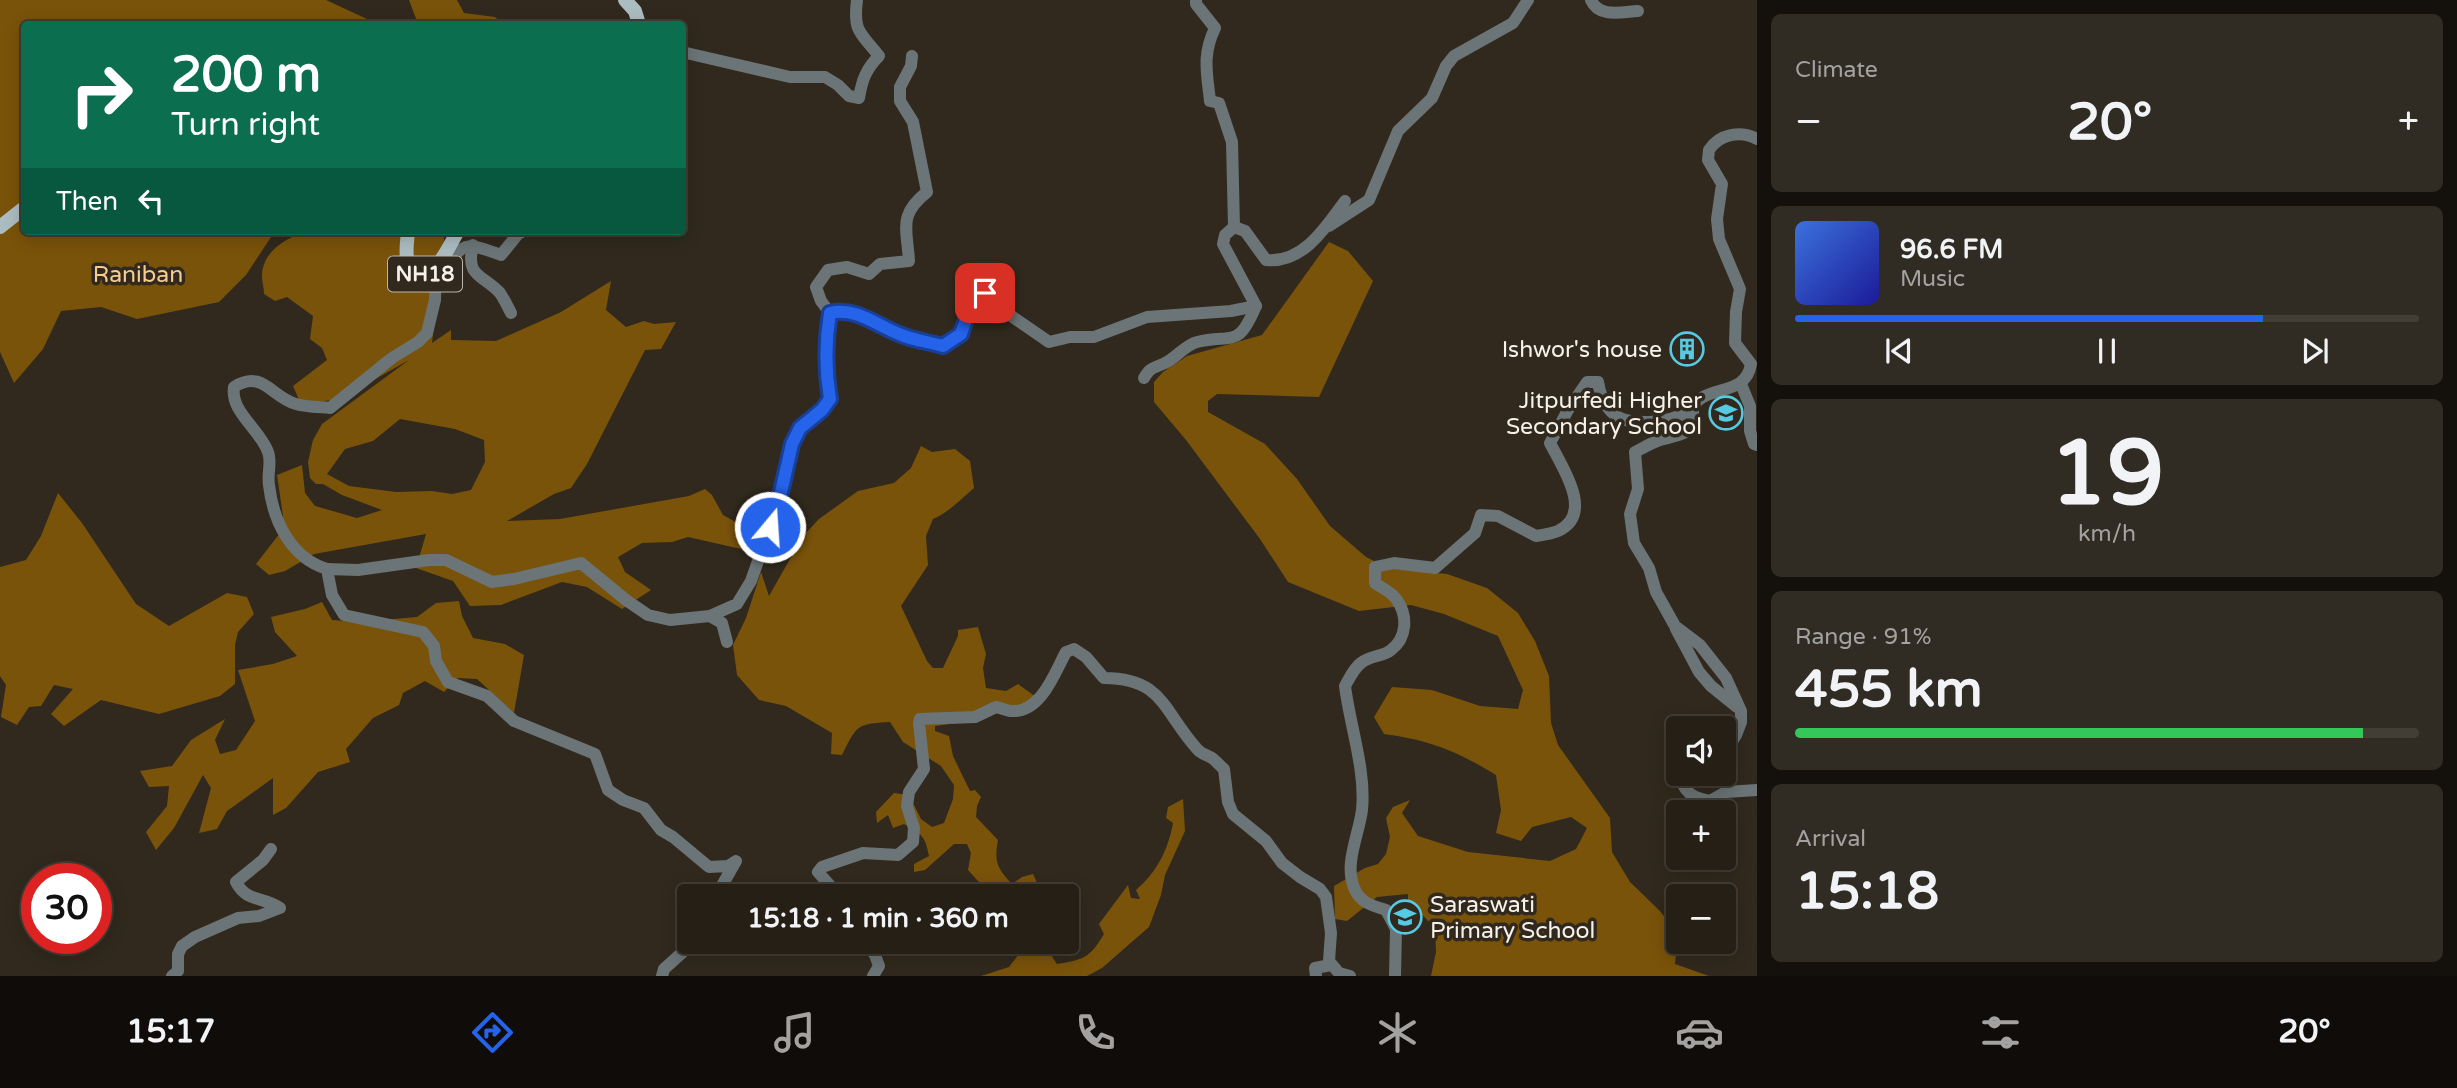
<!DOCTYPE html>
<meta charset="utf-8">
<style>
:root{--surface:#251f16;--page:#312c23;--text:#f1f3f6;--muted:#a3a2a1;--line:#423d35;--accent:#2563eb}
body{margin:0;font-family:"Varela Round",sans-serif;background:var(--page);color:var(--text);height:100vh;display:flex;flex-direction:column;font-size:26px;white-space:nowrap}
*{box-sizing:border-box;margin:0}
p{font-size:23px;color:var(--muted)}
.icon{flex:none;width:38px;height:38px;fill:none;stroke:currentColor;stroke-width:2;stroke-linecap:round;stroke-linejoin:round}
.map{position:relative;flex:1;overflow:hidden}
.side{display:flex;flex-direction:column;gap:14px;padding:14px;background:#14110c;width:700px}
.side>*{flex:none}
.banner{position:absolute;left:21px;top:21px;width:665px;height:214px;border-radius:7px;box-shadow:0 4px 18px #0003,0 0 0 2px var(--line);background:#0b6e4f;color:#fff;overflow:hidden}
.buttons{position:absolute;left:1666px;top:716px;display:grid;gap:14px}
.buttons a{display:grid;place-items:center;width:70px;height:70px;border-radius:7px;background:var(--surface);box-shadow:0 4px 18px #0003,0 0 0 2px var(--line);font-size:35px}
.speed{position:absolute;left:21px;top:863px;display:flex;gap:14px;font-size:35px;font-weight:700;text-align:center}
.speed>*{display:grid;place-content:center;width:91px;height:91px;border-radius:50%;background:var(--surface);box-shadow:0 4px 18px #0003,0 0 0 2px var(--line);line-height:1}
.speed .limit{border:10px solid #d22;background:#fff;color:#111}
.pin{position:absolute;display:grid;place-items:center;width:60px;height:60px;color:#fff;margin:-30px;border-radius:14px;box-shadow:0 4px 10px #0006}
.me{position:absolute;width:77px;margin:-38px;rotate:18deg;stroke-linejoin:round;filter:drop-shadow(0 0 5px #0008)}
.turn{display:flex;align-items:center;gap:24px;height:147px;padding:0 35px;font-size:32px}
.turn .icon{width:91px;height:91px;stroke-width:2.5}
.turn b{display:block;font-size:49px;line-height:60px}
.then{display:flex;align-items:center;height:66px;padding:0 35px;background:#0003;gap:14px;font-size:26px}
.big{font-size:52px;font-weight:700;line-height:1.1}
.side .tile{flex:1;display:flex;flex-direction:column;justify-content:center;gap:10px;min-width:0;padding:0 24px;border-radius:10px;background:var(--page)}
.side .dial{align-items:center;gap:0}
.dial b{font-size:91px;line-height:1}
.song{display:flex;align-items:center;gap:21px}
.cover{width:84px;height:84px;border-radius:10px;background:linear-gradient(135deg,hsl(220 70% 55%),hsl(240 70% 35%))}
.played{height:7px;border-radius:4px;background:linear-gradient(90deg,var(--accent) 75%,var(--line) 75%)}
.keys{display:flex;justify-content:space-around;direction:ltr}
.heat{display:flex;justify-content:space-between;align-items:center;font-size:38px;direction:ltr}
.charge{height:10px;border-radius:5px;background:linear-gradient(90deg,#34c759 91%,var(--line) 0)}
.trip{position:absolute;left:677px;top:884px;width:402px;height:70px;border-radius:7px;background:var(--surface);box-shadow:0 4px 18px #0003,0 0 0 2px var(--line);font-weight:700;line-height:70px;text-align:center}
.dock{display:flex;height:112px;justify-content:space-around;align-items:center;background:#0f0c09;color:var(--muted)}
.dock .icon{width:49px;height:49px}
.dock .on{color:var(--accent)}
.dock b{font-size:32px;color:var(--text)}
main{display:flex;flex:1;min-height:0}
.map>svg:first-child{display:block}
</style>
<main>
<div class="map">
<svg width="1757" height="976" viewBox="0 0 1757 976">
<rect width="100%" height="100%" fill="#31291d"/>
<g fill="#7a530a" fill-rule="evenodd">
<path d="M0 0H326L367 19 418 24 409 0H457L464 13 495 17 503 24H24V231H275L246 275 219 302 137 319 101 307 61 311 43 349 14 383 0 352Z"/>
<path d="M310 231H445L432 343 451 330V340L496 341 561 312 611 281 606 310 626 327 644 321 654 324 676 322 661 349 645 350 587 464 571 488 554 494 507 521 560 519 689 496 705 489 712 495 723 515 755 533 754 546 750 551 688 537 672 542 642 543 618 557 625 572 651 590 622 609 587 587 562 582 501 605 470 606 453 581 416 568 426 534 314 554 285 571 269 575 256 564 280 533 283 516 277 475 302 465 305 493 315 506 357 518 382 510 342 495 323 484H316L310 478 308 462 313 440 322 424 409 360 340 399 301 404 293 386 327 360 322 348 310 339 313 316 287 297 275 301 264 294C264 288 262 282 262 276 262 251 288 236 310 231ZM400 419 455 429 484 440 485 462 471 490 452 494 432 491 396 492 349 486 327 474 345 449 373 441Z"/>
<path d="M1329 242 1348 251 1373 281 1319 397 1217 394 1208 401V412L1265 444 1297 479 1330 526 1366 557 1388 568 1447 574 1487 588 1518 613 1535 641 1549 676 1551 723 1558 745 1610 818 1612 852 1630 882 1660 911 1678 935 1675 964 1709 976H1431L1436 952 1435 928 1408 900V894L1377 897 1347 921 1335 919 1334 886 1365 868 1378 864 1386 854 1390 837 1386 818 1393 807 1410 800 1402 813 1418 836 1468 852 1550 861 1576 849 1587 828 1571 817 1532 827 1521 841 1496 833 1501 810 1496 775C1457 751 1429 740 1384 734L1374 717 1392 687 1432 690 1480 706 1518 709 1523 690 1498 636 1444 614 1411 605 1359 611 1288 582 1260 539 1186 440 1154 402V382L1163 372 1187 356 1262 335Z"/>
<path d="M921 446 932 452 955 449 970 461 974 488C961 499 948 513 933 519L926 536 928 565 901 606 927 661 933 668H943L958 636V630L978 627 986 654 983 668 986 688 1006 691 1018 684 1043 702 990 711 964 722 935 726V731L949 736 953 756 970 791 975 790 981 797 977 806 976 817 998 840C994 862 997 868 1012 884L1022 877 1033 874 1043 896H1006V887L994 882 988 892 968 870 971 853 967 844H954L925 870 914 872V864L929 856C925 836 922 834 904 824L893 828 888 815 877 823 876 812 894 793 909 795 921 819 932 827 944 823 953 799 954 785 941 766 903 742 890 722C856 724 857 725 842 755L831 754 832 733 786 706 759 700 737 675 733 645 746 618 761 572 769 596 803 536 819 519 858 491 894 483 911 468Z"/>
<path d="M58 493 82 523 136 604 169 626 227 593 247 597 254 614 238 632 235 645V684L220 696 159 714 101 700 64 726 51 714 73 689 54 685 41 706 29 707 17 725 1 717 6 685 0 676V567L26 560 41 536Z"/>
<path d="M459 601 462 616 473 638 505 644 524 655 514 713 477 679 458 678 444 692 425 681 403 693 399 705 373 718 346 749 350 762 318 772 286 808 273 815V778L227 811 217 829 199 833 211 788 203 775 174 828 156 850 146 832 167 806 169 786 149 787 140 771 172 766 191 740 225 719 215 740 220 754 236 750 255 721 238 670 273 664 297 656 275 632 271 617 305 609 322 602 332 620 359 622 417 617 436 603Z"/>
<path d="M1183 799 1185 831 1165 875 1161 895 1149 927 1102 968 1087 976H981L1009 967 1022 950 1021 942H1042L1057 964C1083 960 1090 958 1104 934L1099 924 1128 885 1131 898 1140 899 1136 890C1157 872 1168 850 1173 823L1166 818 1168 807Z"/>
</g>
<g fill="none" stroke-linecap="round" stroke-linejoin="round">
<g stroke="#6b7476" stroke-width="12">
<path d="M1196 0V4L1215 28C1202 55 1207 73 1210 101L1219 103 1232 142 1234 227"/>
<path d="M1591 0C1599 18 1621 12 1638 11"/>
<path d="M682 52 790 77H825L838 85 849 96 859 98C862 80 866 69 879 56 860 32 853 32 857 0"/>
<path d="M1329 226 1369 200 1398 131 1432 98 1446 66 1454 56 1513 23 1528 0"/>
<path d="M473 245C465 277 482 274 500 293 504 299 508 307 511 313"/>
<path d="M436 267 435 300 427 333 418 342 392 358 330 408C319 407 306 407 296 404 271 397 263 369 234 387 230 412 260 429 268 452 272 462 267 474 269 485 273 521 291 558 327 569L332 595 344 615 423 632 434 646 436 661 448 682 487 696 514 721 595 754 608 790 623 800 644 808 661 830 673 837 709 867 728 866 736 861 716 896"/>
<path d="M437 270C469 245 459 239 501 255L518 234 524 231"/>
<path d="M830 313 821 301 816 287 828 270 847 267 869 274 880 264 909 261C907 228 898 215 927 192L913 122 900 101V87L911 66 912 56"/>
<path d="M1144 378C1151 366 1153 369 1165 363 1176 358 1185 345 1197 342 1235 334 1238 348 1256 306"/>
<path d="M1741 384 1750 406V431L1754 444 1757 445"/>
<path d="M1692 406C1698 434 1682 434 1660 440 1651 443 1643 448 1635 452L1638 489 1630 514 1634 543 1649 568 1656 592 1675 626 1700 645 1726 678 1741 711V722L1736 735 1724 754"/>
<path d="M327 569 358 570 429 560H446L492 582 514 579 581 563 626 600 648 615 670 620 710 616 737 604 751 581 779 501 792 444 800 428 822 409 830 399C825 369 825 343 830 313 856 307 876 325 899 334 912 340 929 342 943 346L961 334 973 300 985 293 997 294 1007 313 1049 342 1070 337H1094L1147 317 1231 311 1256 306 1223 244 1225 235 1234 227 1245 231 1266 260C1303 264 1326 227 1345 201"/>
<path d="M710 616 722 623 727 642"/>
<path d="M1676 629 1699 672 1711 686 1737 707"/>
<path d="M1680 774C1683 792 1692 798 1710 801L1726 792 1757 790"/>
<path d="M839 896 818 872 822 867 863 853 898 855 913 842 914 828 907 806 909 792 924 769 919 723 920 719 975 717 996 707C1001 708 1007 711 1012 711 1041 713 1055 672 1066 652L1074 649 1086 657 1104 678C1164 678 1163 712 1198 750 1202 754 1207 755 1212 758 1216 761 1220 766 1224 769L1228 802 1233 814 1266 841 1282 863 1300 877 1320 889 1326 897 1331 933 1329 961 1339 973 1350 976"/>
<path d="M866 942 875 955 879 966 873 976"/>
<path d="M172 976 178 971V954L182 946 195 937 238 918 259 916 280 908C263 896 247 903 236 882L263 860 271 849"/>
<path d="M662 976 664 969 694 942"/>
<path d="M1316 976 1315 968 1331 965"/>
<path d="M1395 976 1396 929 1386 910C1373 906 1361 903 1355 890 1343 865 1359 835 1362 810 1366 770 1350 726 1345 686 1349 679 1354 668 1361 663 1370 655 1383 657 1391 650 1407 638 1408 616 1397 600 1393 593 1382 588 1375 583V567L1394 563 1435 568 1475 533 1481 515 1498 516 1536 536C1542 535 1551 534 1558 531 1595 514 1562 467 1550 443L1568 410 1587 382H1598C1600 395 1604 406 1615 415 1629 426 1670 423 1684 413 1692 407 1696 400 1705 396 1725 387 1747 389 1751 364L1735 343 1736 312 1740 289 1719 239 1717 219 1722 184 1708 160 1709 150C1719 134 1741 130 1757 139"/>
</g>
<g stroke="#acbdc2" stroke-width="14">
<path d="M625 0 635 11 639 24"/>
<path d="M0 227 24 208"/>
<path d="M408 231C407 246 402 265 418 274 439 274 448 247 458 231"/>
</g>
</g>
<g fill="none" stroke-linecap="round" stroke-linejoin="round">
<defs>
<path id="route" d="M770 527 779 501 792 444 800 428 822 410 830 399C825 369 825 343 830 313 856 307 876 325 899 334 912 340 929 342 943 346L961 334 973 300 985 293"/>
</defs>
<use href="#route" stroke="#184099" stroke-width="18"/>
<use href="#route" stroke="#2563eb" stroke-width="12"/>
</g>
<defs>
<symbol id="building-ring" viewBox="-11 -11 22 22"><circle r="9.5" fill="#31291d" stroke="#57c9e2" stroke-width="1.5"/><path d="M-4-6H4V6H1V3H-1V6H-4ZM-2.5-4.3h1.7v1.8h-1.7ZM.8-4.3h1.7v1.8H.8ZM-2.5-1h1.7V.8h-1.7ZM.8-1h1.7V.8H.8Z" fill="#57c9e2"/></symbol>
<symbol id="school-ring" viewBox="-11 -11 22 22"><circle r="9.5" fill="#31291d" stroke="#57c9e2" stroke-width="1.5"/><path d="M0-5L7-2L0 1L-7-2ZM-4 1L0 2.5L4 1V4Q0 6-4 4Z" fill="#57c9e2"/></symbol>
</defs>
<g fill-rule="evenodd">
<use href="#building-ring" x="1668" y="330" width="38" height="38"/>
<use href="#school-ring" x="1707" y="394" width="38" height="38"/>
<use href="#school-ring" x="1386" y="898" width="38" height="38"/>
</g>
<g text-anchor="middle" stroke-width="7" stroke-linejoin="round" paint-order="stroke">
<rect fill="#31291d" stroke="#bcb5ac" stroke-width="2" x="388" y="256.5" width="74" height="35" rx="5"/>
<g font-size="21" font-weight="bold" fill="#f7f1e9">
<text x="425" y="281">NH18</text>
</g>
<g font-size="23" fill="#f6cc90" stroke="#31291d">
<text x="138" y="282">Raniban</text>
</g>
<g font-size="23" fill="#f7f1e9" stroke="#31291d" text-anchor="end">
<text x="1662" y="357">Ishwor's house</text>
<text x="1702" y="408">Jitpurfedi Higher<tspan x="1702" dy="26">Secondary School</tspan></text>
<text x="1430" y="912" text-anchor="start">Saraswati<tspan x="1430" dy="26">Primary School</tspan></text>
</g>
</g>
</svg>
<div class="buttons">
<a><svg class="icon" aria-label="sound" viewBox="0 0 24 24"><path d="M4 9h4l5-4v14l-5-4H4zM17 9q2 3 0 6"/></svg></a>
<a>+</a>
<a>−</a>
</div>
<div class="speed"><div class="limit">30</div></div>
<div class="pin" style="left:985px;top:293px;background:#d93025"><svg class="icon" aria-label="arrive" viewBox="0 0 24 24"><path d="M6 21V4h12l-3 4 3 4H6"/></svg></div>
<svg class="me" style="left:770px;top:527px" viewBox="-20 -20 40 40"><circle r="17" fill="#2563eb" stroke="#fff" stroke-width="3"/><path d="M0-11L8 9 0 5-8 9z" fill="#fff"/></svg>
<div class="trip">15:18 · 1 min · 360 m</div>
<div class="banner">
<div class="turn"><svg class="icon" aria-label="right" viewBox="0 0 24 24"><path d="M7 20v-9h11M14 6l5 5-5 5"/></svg><div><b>200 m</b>Turn right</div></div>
<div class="then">Then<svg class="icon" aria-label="left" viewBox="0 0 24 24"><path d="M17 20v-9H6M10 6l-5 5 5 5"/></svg></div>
</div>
</div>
<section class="side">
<div class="tile"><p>Climate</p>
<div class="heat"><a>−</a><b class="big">20°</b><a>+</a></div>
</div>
<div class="tile">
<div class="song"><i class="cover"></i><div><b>96.6 FM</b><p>Music</p></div></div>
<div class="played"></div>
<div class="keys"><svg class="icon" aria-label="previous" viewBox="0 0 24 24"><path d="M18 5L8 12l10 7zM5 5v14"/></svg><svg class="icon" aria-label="pause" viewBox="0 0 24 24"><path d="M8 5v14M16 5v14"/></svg><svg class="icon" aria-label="next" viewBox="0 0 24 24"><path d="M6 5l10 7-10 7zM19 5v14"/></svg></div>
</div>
<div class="tile dial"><b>19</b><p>km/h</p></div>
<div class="tile"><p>Range · 91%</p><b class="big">455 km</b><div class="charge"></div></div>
<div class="tile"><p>Arrival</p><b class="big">15:18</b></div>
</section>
</main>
<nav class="dock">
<b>15:17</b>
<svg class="icon on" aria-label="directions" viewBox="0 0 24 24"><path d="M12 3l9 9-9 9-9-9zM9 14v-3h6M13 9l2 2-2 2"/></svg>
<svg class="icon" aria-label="music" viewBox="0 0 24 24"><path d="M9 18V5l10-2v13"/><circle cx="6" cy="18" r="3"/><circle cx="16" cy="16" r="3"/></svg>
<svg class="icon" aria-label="phone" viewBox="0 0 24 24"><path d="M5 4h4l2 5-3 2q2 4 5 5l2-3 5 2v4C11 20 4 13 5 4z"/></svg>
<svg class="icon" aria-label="climate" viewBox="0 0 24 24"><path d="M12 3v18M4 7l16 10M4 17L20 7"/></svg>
<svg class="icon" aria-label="car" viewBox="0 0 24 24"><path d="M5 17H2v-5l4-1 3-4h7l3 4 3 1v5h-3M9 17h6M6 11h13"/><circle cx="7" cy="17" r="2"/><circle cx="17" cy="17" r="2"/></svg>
<svg class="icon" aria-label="filters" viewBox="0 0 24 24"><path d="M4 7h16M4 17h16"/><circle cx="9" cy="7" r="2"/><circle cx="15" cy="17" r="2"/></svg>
<b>20°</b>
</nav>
